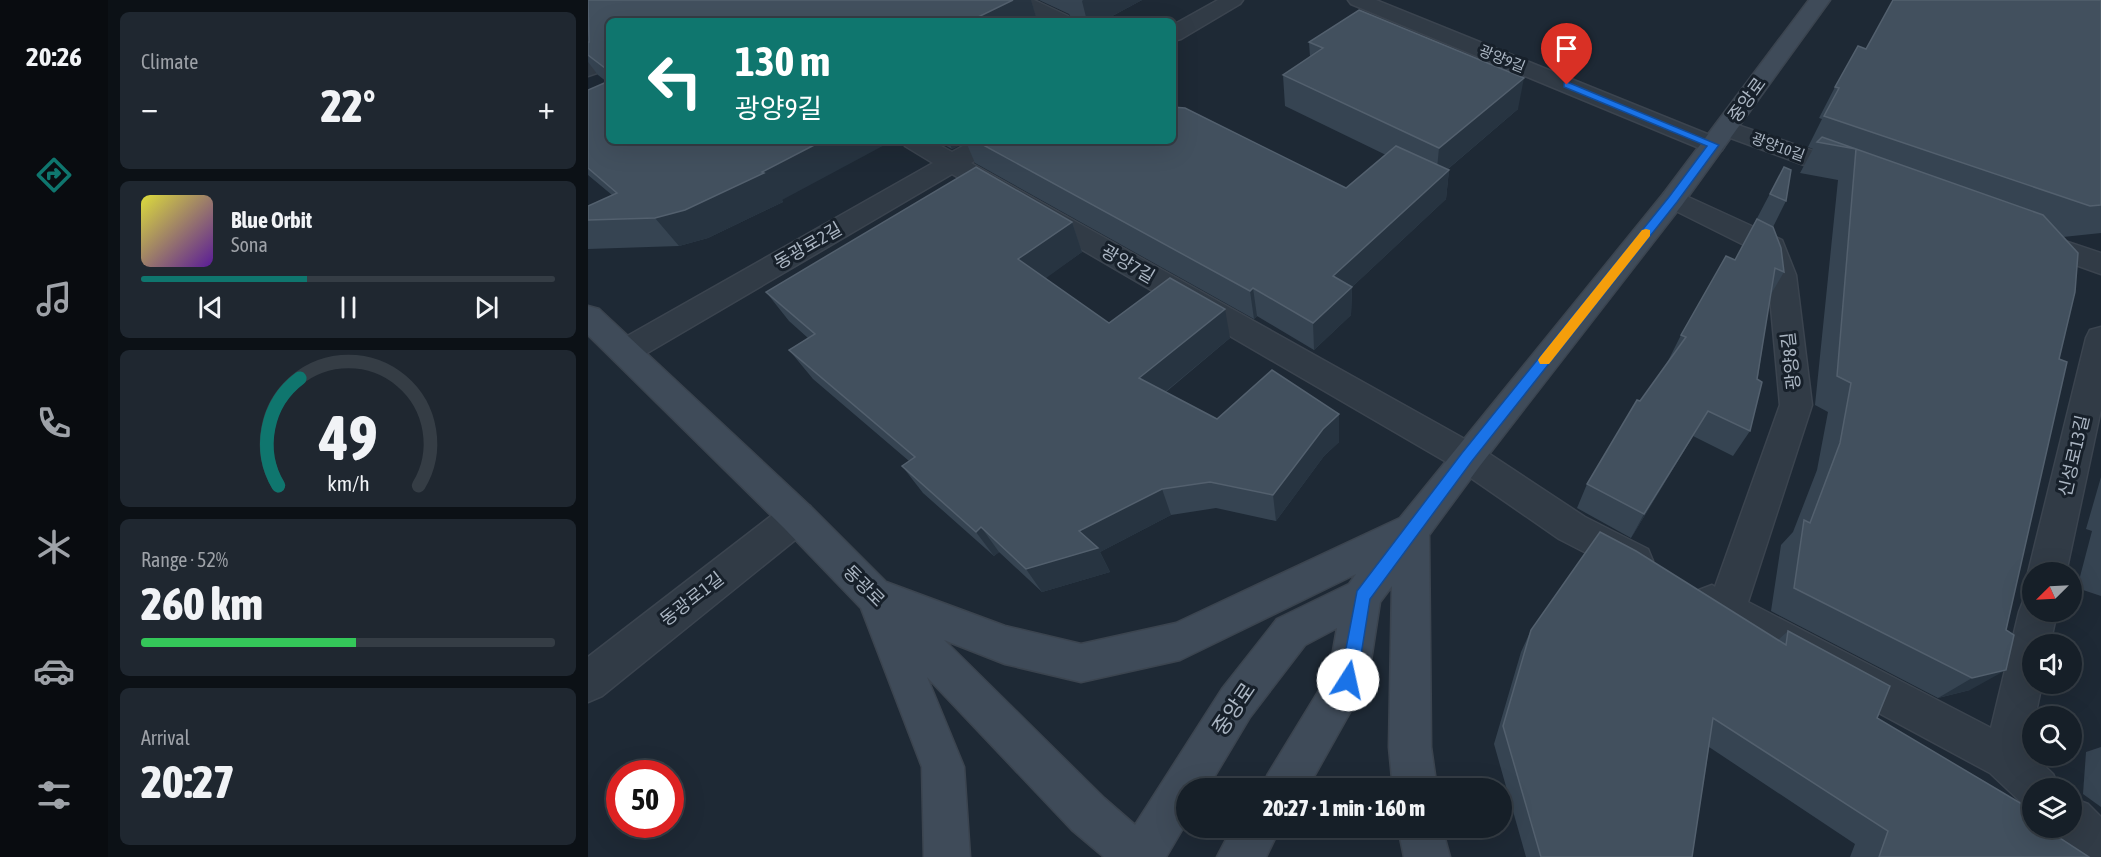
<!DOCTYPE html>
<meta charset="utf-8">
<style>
:root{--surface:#161f28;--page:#1f2730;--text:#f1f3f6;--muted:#9ea2a8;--line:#353d45;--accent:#0f766e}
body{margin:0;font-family:"Asap Condensed","Noto Sans KR",sans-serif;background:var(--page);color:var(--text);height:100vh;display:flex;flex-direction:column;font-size:22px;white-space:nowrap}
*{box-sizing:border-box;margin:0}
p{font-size:20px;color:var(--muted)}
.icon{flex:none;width:33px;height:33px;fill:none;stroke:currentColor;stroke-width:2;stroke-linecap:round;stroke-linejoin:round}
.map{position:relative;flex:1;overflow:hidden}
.details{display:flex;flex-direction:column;gap:12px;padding:12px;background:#0c1116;width:480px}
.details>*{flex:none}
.guide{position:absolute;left:18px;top:18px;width:570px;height:126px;border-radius:9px;box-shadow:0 6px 24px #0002,0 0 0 2px var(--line);background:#0f766e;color:#fff;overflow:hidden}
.needle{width:39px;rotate:246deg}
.controls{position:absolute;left:1434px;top:562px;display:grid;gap:12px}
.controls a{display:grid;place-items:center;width:60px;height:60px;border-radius:50%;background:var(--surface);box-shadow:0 6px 24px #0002,0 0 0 2px var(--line);font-size:30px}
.speed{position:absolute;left:18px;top:760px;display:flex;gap:12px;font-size:30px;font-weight:700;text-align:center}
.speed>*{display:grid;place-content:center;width:78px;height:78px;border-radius:50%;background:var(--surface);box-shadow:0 6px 24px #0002,0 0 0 2px var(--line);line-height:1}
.speed .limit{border:9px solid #d22;background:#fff;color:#111}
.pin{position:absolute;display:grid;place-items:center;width:51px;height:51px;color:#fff;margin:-62px -26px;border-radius:50% 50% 50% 0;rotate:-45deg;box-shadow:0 0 6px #0007}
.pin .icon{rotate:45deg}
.me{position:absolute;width:66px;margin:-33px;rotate:10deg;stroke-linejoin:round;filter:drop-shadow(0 0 4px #0008)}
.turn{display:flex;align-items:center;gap:21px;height:126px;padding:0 30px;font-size:27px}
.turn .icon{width:78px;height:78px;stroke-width:2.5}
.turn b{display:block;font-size:42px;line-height:51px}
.big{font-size:45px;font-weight:800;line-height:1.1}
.details .tile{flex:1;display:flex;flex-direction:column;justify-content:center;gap:9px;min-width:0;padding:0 21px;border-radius:9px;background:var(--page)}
.details .dial{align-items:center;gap:0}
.dial svg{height:156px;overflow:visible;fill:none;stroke:var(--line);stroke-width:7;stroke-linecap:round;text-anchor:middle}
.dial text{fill:var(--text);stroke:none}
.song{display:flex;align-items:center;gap:18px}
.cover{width:72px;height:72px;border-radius:9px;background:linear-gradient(135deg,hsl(60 70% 55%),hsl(270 70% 35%))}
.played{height:6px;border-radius:3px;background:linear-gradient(90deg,var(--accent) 40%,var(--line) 40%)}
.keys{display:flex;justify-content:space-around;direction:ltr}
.heat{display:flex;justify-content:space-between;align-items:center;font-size:33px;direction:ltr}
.charge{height:9px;border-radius:4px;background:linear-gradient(90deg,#34c759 52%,var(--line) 0)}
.trip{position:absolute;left:588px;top:778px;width:336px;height:60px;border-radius:30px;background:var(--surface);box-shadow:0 6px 24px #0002,0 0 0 2px var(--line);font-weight:800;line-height:60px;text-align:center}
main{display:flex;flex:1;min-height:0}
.menu{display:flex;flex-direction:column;width:108px;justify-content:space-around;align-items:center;background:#090c10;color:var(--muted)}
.menu .icon{width:42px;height:42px}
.menu .active{color:var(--accent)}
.menu b{font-size:27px;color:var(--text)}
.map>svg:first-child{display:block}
</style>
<main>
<nav class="menu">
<b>20:26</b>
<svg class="icon active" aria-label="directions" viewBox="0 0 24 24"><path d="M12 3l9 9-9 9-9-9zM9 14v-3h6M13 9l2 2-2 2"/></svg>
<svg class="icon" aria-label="music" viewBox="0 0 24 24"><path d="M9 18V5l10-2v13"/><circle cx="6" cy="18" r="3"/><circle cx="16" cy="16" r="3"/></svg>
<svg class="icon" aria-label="phone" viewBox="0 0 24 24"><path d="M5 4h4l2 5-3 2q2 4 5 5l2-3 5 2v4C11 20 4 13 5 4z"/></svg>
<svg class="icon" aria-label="climate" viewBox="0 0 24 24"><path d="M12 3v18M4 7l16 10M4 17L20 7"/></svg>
<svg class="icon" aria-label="car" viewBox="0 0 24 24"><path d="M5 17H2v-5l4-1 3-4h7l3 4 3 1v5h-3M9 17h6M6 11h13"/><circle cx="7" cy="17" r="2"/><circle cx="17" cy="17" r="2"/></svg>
<svg class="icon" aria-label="filters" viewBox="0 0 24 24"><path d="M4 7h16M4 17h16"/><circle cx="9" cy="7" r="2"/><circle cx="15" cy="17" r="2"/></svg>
</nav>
<section class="details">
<div class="tile"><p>Climate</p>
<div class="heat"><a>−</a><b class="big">22°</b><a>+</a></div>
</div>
<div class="tile">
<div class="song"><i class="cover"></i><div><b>Blue Orbit</b><p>Sona</p></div></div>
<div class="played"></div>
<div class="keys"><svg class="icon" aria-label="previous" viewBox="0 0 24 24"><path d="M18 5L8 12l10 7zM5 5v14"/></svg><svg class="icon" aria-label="pause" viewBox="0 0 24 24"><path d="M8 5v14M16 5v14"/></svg><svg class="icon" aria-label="next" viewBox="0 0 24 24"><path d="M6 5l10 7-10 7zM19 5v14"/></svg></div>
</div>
<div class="tile dial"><svg viewBox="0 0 100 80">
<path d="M14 69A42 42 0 1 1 86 69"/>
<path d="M14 69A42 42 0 0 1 25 14" stroke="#0f766e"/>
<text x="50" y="56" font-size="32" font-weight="700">49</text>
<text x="50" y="72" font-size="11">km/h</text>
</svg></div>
<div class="tile"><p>Range · 52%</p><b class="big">260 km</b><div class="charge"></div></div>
<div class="tile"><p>Arrival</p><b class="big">20:27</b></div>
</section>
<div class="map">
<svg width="1513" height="857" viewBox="0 0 1513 857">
<rect width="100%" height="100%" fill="#1e2935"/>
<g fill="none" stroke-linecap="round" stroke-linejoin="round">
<defs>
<g id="street">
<path d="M420 0H446L480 16 483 21H456L423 4Z"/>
<path d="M630 0H655L652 4 593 39 585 41V25Z"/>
<path d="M760 0H788L1134 140 1137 145 1134 150 1125 153 1116 150 763 4Z"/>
<path d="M21 54V69L0 76V61Z"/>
<path d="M1138 121 1272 167 1276 173 1272 179 1263 181 1254 179 1129 133 1126 128 1129 123Z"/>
<path d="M314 141H344L364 152 384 141H414L411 146 383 163 891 447 997 517 1060 549 1065 561 1060 573 1047 578 971 539 867 467 364 174 49 359 38 363 27 359 23 351 27 343 345 163 317 146Z"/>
<path d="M1085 190 1194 240 1208 275 1224 405 1160 602 1403 728 1431 612 1436 599 1444 596V612H1469L1462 645H1444V684H1454L1447 717H1444L1440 750 1465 774 1472 789H1444V808L1435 804 1402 773 1111 616 1105 603 1111 590 1124 585 1127 587 1192 405 1180 275 1172 253 1076 205 1072 199 1076 193Z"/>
<path d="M1447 231 1513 253V274L1437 247 1433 240 1437 233Z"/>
<path d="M1513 327V409L1478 573H1444V582L1440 573 1498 338 1502 330Z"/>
<path d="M209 502 222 506 227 517 222 528 14 696 0 702V657L196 506Z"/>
<path d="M1484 798 1500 804 1513 817V857H1491L1468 836 1465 828H1484Z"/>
</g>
<g id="secondary">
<path d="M1221 0H1242L1094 205 891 467 841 535 843 747 849 789H805L801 747 804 586 792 602 780 680 719 789H673L680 774 741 674 749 628 717 645 662 717 619 789H598V823L578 857H516L484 830 339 677 376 767 382 857H336L334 767 273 608 196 528 0 335V306L11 309 222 506 298 582 417 626 493 644 588 623 812 518 1076 193ZM768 574 761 584 689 619 634 689 547 825 516 798 356 640 417 664 493 682 592 660Z"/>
<path d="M644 828H692L678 857H629Z"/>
<path d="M810 828H854L862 857H816Z"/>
</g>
</defs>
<use href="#street" stroke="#3b444f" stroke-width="3"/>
<use href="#secondary" stroke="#3b444f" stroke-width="3"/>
<use href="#street" fill="#313b46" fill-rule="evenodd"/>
<use href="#secondary" fill="#3f4b59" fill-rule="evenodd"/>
</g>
<g fill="#364452">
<path d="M0 0H443L449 20 448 21H21V141L194 200 195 202 120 238 91 246 0 249V206L24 195 0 175V90L19 82 10 75 0 62Z"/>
<path d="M451 0H554L515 21H485L481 14Z"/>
<path d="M1513 0V233L1475 237 1382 690 1350 698 1183 611 1193 545 1205 532 1229 470 1240 412 1227 405 1250 180 1212 173 1225 149 1220 147 1234 119 1231 118 1247 87 1278 49Z"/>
<path d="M721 42 930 109 860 169 861 170 858 199 764 287 763 315 726 350 669 316 666 319 387 163 378 142 364 149 349 141H585L758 188 798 155 697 106 695 75 722 57Z"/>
<path d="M1196 167 1198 201 1185 227 1196 272 1182 296 1162 431 1145 456 1105 436 1043 538 989 508 999 484 1052 401 1080 361 1093 335 1147 260Z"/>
<path d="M484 222 494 252 457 278 521 323 642 338 578 392 629 419 751 414V442L736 456 688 521 628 508 583 515 512 552 522 572 454 592 411 552 406 556 335 493 314 466 321 461 225 379 201 350 220 338 201 321 178 292Z"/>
<path d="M1513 477V596L1489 588 1504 531 1498 529Z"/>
<path d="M943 630 1190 640 1200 631 1289 718 1501 857H1262L1267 844 1121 747 1104 857H938L906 744 933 652Z"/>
<path d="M1513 747V807L1495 794 1498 752Z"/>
</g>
<g fill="#273441">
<path d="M425 0H443L449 20 448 21H382Z"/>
<path d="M495 0H554L515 21H499L494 1Z"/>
<path d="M0 24H1L21 50 0 55Z"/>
<path d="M936 78 930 109 848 179 851 148Z"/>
<path d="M234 141H304L194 200 195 202 120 238 91 246 67 218 174 172Z"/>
<path d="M360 141H378V142L364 149Z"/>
<path d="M861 170 858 199 764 287 763 315 726 350 725 323 745 276Z"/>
<path d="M484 222 494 252 443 289 430 259Z"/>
<path d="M665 288 669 316 666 319 662 291Z"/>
<path d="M637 309 642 338 560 406 551 378Z"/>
<path d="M1120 411 1105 436 1043 538 1056 514Z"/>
<path d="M751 414V442L736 456 688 521 685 495 735 429Z"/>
<path d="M574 489 583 515 512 552 522 572 454 592 438 569 491 531Z"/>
<path d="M393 527 411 552 406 556 388 532Z"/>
<path d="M1418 670 1382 690 1350 698 1384 678Z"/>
</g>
<g fill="#42505e" stroke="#53606e" stroke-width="1.5">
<path d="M0 0H425L382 21H21V71L0 55V42H1Z"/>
<path d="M1305 0H1513V205L1502 206 1236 116 1251 88 1247 87 1270 46 1278 49Z"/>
<path d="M771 10 936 78 851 148 695 75 735 48 721 42Z"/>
<path d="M21 81V141H234L174 172 176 173 97 210 67 218 0 220V206L29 193 0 168V90Z"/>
<path d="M585 107 597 108 758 188 808 146 861 170 745 276 764 287 725 323 665 288 662 291 388 141H585Z"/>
<path d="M1234 137 1455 215 1490 253 1487 292 1471 359 1479 362 1418 630 1426 635 1418 670 1384 678 1206 588 1216 520 1222 523 1252 443 1263 383 1249 376 1268 149 1229 142Z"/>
<path d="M388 167 484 222 430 259 521 323 582 278 637 309 551 378 629 419 684 370 751 414 735 429 685 495 622 482 574 489 491 531 510 548 438 569 393 527 388 532 314 466 327 457 201 350 227 334 178 292Z"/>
<path d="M1196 167 1203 170 1198 201 1182 194Z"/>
<path d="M1169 219 1185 227 1193 248 1196 272 1187 268 1169 379 1174 382 1162 431 1120 411 1056 514 999 484 1049 400 1052 401 1098 337 1093 335 1138 256 1147 260Z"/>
<path d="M1012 532 1048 551 1198 645 1200 631 1302 686 1289 718 1444 810V828H1465L1464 833 1501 857H1291L1300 831 1125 718 1104 857H953L915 726 943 630Z"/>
</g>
<path fill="#1a73e8" stroke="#114b97" stroke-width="1.5" d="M979 82 1131 145 1089 202 884 461 782 599 769 680 766 686 760 688 754 686 752 680 769 591 874 453 1081 197 1119 146 976 87V83Z"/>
<path fill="#f59e0b" d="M1058 229 1062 230V236L961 364H952L950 360 952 357 1054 230Z"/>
<g text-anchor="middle" stroke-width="6" stroke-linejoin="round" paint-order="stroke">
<g font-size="15" fill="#abb6c3" stroke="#17202a">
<text transform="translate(914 59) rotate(22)" y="5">광양9길</text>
<text transform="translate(1190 147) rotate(20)" y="5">광양10길</text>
</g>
<g font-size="18" fill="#abb6c3" stroke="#17202a">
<text transform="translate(1159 100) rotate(-54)" y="6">중앙로</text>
<text transform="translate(220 246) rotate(-30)" y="6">동광로2길</text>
<text transform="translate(540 264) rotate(30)" y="6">광양7길</text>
<text transform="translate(1203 361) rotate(-96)" y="6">광양8길</text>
<text transform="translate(1486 456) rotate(-77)" y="6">신성로13길</text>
<text transform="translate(276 586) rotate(45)" y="6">동광로</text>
<text transform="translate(104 599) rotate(-38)" y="6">동광로1길</text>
</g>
<g font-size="21" fill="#abb6c3" stroke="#17202a">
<text transform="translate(646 709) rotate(-56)" y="7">중앙로</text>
</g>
</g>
</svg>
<div class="controls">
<a><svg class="needle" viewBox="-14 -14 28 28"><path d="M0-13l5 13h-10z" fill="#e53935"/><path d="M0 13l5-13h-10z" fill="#9ea2a8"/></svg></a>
<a><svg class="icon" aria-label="sound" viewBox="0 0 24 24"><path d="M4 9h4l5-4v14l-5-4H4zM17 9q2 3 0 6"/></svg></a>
<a><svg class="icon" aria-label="search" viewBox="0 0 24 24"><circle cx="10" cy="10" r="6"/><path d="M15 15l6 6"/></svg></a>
<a><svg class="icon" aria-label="layers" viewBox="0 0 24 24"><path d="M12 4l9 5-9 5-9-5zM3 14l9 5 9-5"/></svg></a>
</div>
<div class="speed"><div class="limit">50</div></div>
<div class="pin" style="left:979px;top:85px;background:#d93025"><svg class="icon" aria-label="arrive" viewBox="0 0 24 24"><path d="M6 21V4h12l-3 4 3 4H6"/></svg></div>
<svg class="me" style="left:760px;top:680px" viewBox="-20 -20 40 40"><circle r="19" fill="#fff"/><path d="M0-13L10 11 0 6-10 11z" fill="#1a73e8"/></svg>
<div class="trip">20:27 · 1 min · 160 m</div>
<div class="guide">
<div class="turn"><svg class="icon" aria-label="left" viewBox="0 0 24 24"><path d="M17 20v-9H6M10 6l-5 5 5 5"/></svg><div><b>130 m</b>광양9길</div></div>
</div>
</div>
</main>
